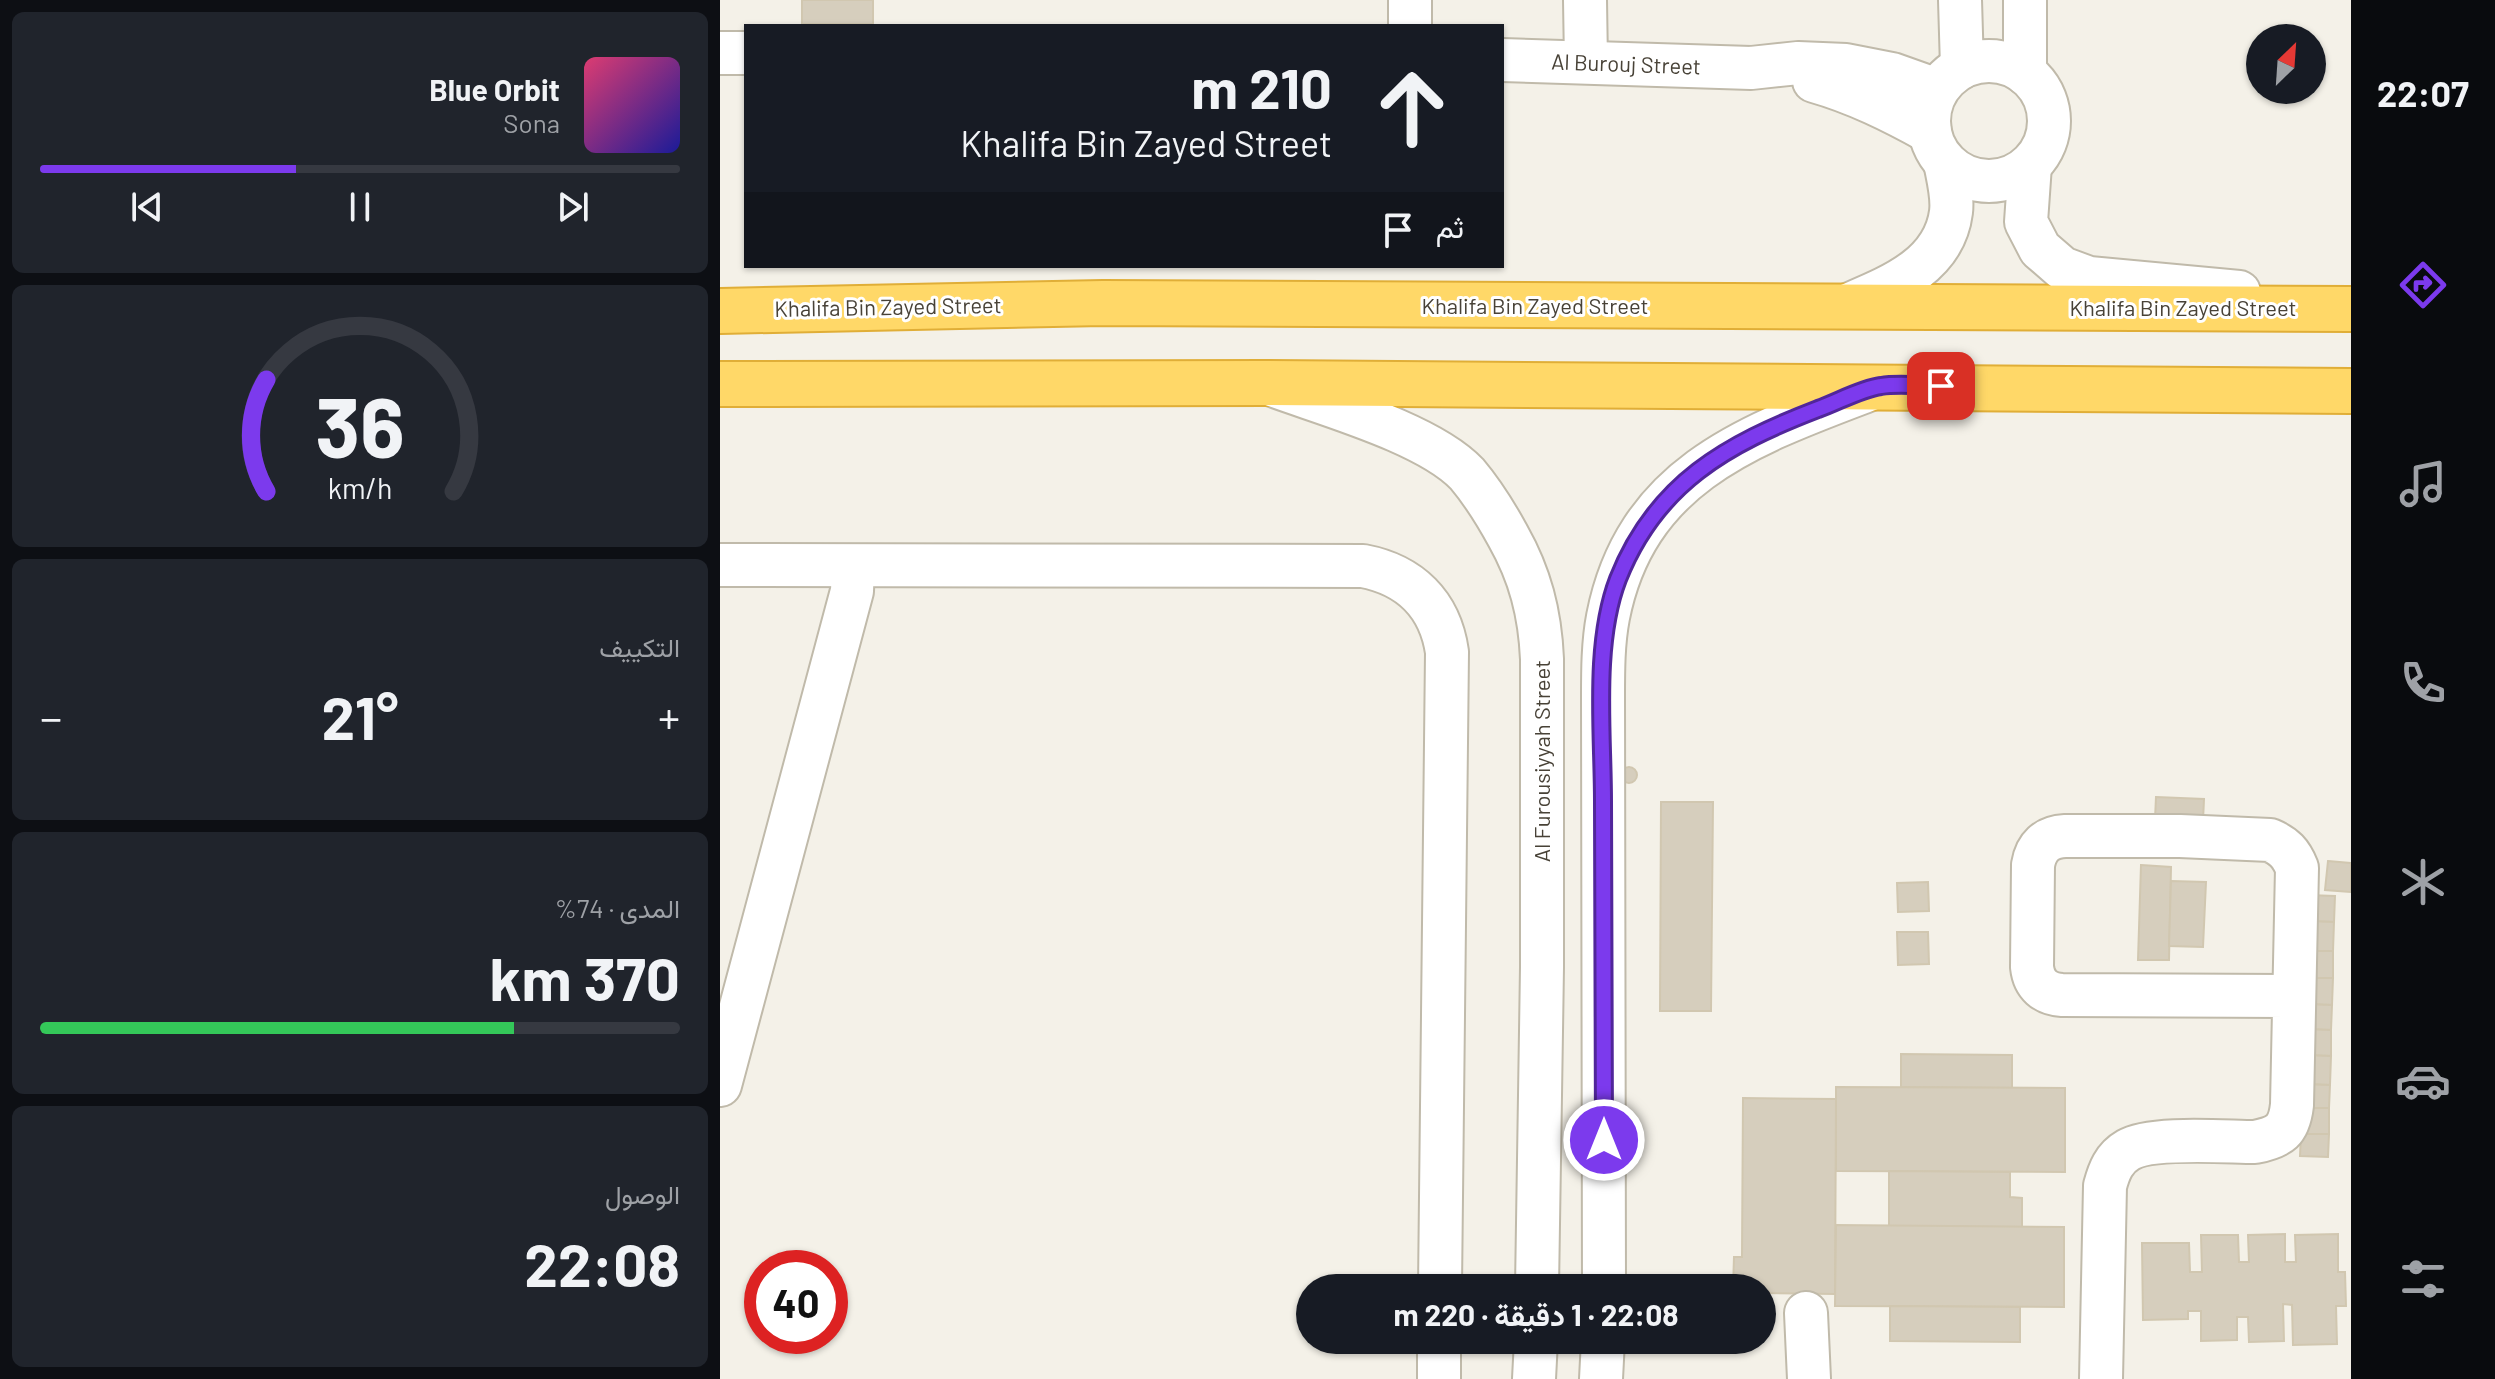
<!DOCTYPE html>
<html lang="ar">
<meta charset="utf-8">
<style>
:root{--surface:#171b24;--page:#20242c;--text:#f1f3f6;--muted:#9ea1a6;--line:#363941;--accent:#7c3aed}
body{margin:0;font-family:Barlow,Vazirmatn,sans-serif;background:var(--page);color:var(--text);direction:rtl;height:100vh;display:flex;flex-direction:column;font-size:30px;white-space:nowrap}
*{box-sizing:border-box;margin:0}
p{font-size:26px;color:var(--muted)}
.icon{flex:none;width:44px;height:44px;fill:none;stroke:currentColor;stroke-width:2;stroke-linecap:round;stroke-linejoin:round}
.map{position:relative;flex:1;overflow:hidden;direction:ltr}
.panel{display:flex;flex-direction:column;gap:12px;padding:12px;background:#0d0f14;width:720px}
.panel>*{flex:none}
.hud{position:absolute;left:24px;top:24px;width:760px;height:244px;border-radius:0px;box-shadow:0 2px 6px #0004;direction:rtl;background:#171b24;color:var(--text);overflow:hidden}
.needle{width:52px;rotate:25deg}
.controls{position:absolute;left:1526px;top:24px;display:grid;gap:16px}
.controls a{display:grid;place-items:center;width:80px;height:80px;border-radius:50%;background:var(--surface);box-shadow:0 2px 6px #0004;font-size:40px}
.speed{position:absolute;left:24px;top:1250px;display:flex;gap:16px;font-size:40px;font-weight:700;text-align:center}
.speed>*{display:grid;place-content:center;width:104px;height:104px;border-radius:50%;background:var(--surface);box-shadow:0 2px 6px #0004;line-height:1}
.speed .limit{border:12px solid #d22;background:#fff;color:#111}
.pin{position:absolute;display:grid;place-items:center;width:68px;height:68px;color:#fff;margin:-34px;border-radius:16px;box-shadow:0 4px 12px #0006}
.me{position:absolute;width:88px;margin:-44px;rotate:0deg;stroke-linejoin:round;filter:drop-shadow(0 0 6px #0008)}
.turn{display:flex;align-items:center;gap:28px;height:168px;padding:0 40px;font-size:36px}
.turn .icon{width:104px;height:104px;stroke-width:2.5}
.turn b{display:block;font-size:56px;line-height:68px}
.then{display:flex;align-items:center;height:76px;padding:0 40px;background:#0003;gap:16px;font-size:30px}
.big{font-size:60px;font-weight:700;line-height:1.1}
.panel .widget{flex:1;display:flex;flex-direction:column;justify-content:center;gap:12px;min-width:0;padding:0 28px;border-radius:12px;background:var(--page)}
.panel .dial{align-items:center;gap:0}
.dial svg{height:208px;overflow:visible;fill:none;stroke:var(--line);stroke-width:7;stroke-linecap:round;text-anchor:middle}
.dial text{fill:var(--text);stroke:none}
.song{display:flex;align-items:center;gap:24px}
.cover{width:96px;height:96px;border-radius:12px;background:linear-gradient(135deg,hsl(340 70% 55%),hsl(240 70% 35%))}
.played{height:8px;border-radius:4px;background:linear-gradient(90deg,var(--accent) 40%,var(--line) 40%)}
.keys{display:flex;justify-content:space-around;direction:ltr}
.heat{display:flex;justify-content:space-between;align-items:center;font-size:44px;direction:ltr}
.charge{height:12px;border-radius:6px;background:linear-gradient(90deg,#34c759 74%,var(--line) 0)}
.trip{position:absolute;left:576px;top:1274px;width:480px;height:80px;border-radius:40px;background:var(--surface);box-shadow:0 2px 6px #0004;font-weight:700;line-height:80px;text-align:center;direction:rtl}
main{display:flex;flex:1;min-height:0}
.tabs{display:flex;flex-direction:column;width:144px;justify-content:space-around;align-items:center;background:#090b0e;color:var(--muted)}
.tabs .icon{width:56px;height:56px}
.tabs .active{color:var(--accent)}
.tabs b{font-size:36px;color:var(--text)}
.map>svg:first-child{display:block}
</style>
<main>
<nav class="tabs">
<b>22:07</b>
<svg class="icon active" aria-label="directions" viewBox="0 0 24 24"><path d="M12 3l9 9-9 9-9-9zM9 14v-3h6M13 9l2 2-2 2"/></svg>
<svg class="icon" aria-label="music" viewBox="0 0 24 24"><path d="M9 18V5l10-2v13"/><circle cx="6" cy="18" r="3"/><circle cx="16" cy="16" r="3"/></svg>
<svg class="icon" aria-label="phone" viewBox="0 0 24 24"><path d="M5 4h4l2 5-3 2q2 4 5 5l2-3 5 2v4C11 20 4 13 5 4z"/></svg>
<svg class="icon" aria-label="climate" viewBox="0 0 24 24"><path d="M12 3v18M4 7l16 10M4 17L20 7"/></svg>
<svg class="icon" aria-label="car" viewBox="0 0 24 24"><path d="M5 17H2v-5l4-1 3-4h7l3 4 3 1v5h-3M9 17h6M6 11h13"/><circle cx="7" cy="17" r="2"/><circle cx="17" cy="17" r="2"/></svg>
<svg class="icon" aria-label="filters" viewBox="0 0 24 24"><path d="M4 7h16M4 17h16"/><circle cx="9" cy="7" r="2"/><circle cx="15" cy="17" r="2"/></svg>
</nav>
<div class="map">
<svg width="1631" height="1379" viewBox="0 0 1631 1379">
<rect width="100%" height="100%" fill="#f4f1e8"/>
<g fill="#d6cebd" stroke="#d1c7b0" stroke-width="2">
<rect x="82" y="0" width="71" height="24"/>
<circle cx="909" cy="775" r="8"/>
<path d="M1436 797 1484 799 1483 821 1435 819Z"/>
<path d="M941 802H993L991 1011H940Z"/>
<path d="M1608 861 1631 863V892L1605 890Z"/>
<path d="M1421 865 1451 867 1449 960H1418Z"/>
<path d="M1451 881 1486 882 1483 947 1449 946Z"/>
<path d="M1208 882 1209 911 1178 912 1177 883Z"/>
<path d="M1587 895 1615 896 1614 922 1587 921Z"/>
<path d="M1587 921 1614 922 1613 951H1586Z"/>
<path d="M1177 932H1208L1209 964 1178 965Z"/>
<path d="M1586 951H1613V978H1585Z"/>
<path d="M1585 978H1613L1612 1005 1584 1004Z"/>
<path d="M1584 1004 1612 1005 1611 1030 1583 1029Z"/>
<path d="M1583 1029 1611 1030V1056L1583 1055Z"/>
<path d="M1181 1054 1292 1055V1088L1181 1087Z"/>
<path d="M1583 1055 1611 1056 1610 1085 1582 1084Z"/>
<path d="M1582 1084 1610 1085 1609 1108H1582Z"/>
<path d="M1116 1087 1345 1088V1172L1116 1171Z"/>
<path d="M1023 1098 1116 1099 1115 1294 1042 1293V1288H1013L1014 1257H1022Z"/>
<path d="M1582 1108H1609V1134H1581Z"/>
<path d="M1581 1134H1609L1608 1157 1580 1156Z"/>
<path d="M1169 1171 1290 1172V1197L1302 1198V1227L1169 1226Z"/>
<path d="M1116 1225 1344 1227V1307L1115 1306Z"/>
<path d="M1565 1234V1262H1576L1575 1235 1618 1234V1272H1625L1626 1306H1616L1617 1344 1573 1345 1572 1305 1563 1304 1564 1341 1529 1342 1528 1317H1517V1340L1481 1341V1311H1468V1319L1423 1320 1422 1243H1469L1470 1272H1482L1481 1235H1518L1519 1262H1529L1528 1235Z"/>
<path d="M1170 1306 1300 1307V1342L1170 1341Z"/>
</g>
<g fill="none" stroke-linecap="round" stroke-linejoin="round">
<defs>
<g id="minor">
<path d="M690 0V26"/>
<path d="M865 0 866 62"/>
<path d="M1240 0 1242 67"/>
<path d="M1305 0V73"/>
<path d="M0 53H26"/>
<path d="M782 60 1031 68 1078 63 1126 65 1172 74 1217 90"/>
<circle cx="1269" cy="121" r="60"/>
<path d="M1094 81C1136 93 1172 111 1210 132"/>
<path d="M1310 165 1306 222 1320 249 1342 268 1369 278 1519 292"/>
<path d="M1123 307C1167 288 1224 268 1231 212 1233 196 1228 178 1225 162"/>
<path d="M552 385C606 405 708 433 747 474 763 493 776 514 788 536 810 575 820 613 822 659V967L817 1288"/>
<path d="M0 565 643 566C690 575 720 604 727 652L720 1288"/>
<path d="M0 1085 132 591 133 566"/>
<path d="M884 1288 883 697C883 671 883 643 888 617 916 474 1030 435 1151 389"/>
<path d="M1086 1313 1089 1379"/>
<path d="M719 1379V1340"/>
<path d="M814 1379 816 1340"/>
<path d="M881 1379 883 1340"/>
<path d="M1381 1379 1385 1186C1389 1171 1394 1158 1408 1150 1431 1136 1506 1142 1535 1142 1560 1137 1569 1131 1572 1105L1577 868C1571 853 1564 846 1550 840L1460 836H1345C1326 837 1316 847 1313 865L1312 967C1314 985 1325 994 1342 995L1574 996"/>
</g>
<g id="highway">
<path d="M0 311 383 303 1631 309"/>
<path d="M0 384 547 383 1631 391"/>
</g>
</defs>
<use href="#minor" stroke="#c0baaa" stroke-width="46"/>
<use href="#highway" stroke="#e0ae37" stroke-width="48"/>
<use href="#minor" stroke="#fff" stroke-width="42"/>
<use href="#highway" stroke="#ffd868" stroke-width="44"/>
</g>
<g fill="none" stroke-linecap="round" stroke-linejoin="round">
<defs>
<path id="route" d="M884 1140C884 1027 884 914 883 801 883 732 873 644 898 579 936 483 1007 444 1098 409 1118 402 1140 389 1161 386 1179 383 1202 386 1221 386"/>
</defs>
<use href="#route" stroke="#51269a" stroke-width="20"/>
<use href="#route" stroke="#7c3aed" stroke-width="14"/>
</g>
<g text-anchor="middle" stroke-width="6" stroke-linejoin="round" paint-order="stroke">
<g font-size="22" fill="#484237" stroke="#fff">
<text transform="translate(906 64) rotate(2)" y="8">Al Burouj Street</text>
<text x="815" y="314">Khalifa Bin Zayed Street</text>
<text transform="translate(168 307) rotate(-1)" y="8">Khalifa Bin Zayed Street</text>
<text x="1463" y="316">Khalifa Bin Zayed Street</text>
<text transform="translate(822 761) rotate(-90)" y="8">Al Furousiyyah Street</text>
</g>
</g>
</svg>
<div class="controls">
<a><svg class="needle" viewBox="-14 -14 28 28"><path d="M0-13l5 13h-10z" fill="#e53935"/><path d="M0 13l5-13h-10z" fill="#9ea1a6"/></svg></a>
</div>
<div class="speed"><div class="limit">40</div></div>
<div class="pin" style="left:1221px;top:386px;background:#d93025"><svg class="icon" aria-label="arrive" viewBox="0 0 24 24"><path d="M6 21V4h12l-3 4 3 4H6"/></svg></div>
<svg class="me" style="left:884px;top:1140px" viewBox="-20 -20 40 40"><circle r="17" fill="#7c3aed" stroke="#fff" stroke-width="3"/><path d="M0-11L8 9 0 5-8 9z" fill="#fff"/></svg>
<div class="trip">22:08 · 1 دقيقة · 220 m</div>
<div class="hud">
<div class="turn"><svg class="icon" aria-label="ahead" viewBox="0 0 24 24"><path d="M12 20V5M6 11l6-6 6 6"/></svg><div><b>210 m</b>Khalifa Bin Zayed Street</div></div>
<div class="then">ثم<svg class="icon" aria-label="arrive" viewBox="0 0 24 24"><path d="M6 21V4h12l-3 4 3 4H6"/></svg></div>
</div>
</div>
<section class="panel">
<div class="widget">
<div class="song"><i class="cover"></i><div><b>Blue Orbit</b><p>Sona</p></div></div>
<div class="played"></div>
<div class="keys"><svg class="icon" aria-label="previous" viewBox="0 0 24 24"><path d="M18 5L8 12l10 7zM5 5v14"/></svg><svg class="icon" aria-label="pause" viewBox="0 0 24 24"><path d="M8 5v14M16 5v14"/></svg><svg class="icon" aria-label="next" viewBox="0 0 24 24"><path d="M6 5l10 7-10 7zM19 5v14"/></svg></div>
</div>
<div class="widget dial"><svg viewBox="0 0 100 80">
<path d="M14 69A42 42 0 1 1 86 69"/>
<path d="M14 69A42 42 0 0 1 14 26" stroke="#7c3aed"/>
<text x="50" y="56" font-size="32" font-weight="700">36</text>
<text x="50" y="72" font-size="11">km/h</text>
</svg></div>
<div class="widget"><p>التكييف</p>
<div class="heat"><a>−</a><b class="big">21°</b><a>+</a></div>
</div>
<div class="widget"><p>المدى · 74%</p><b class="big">370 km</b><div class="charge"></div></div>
<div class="widget"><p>الوصول</p><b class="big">22:08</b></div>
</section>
</main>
